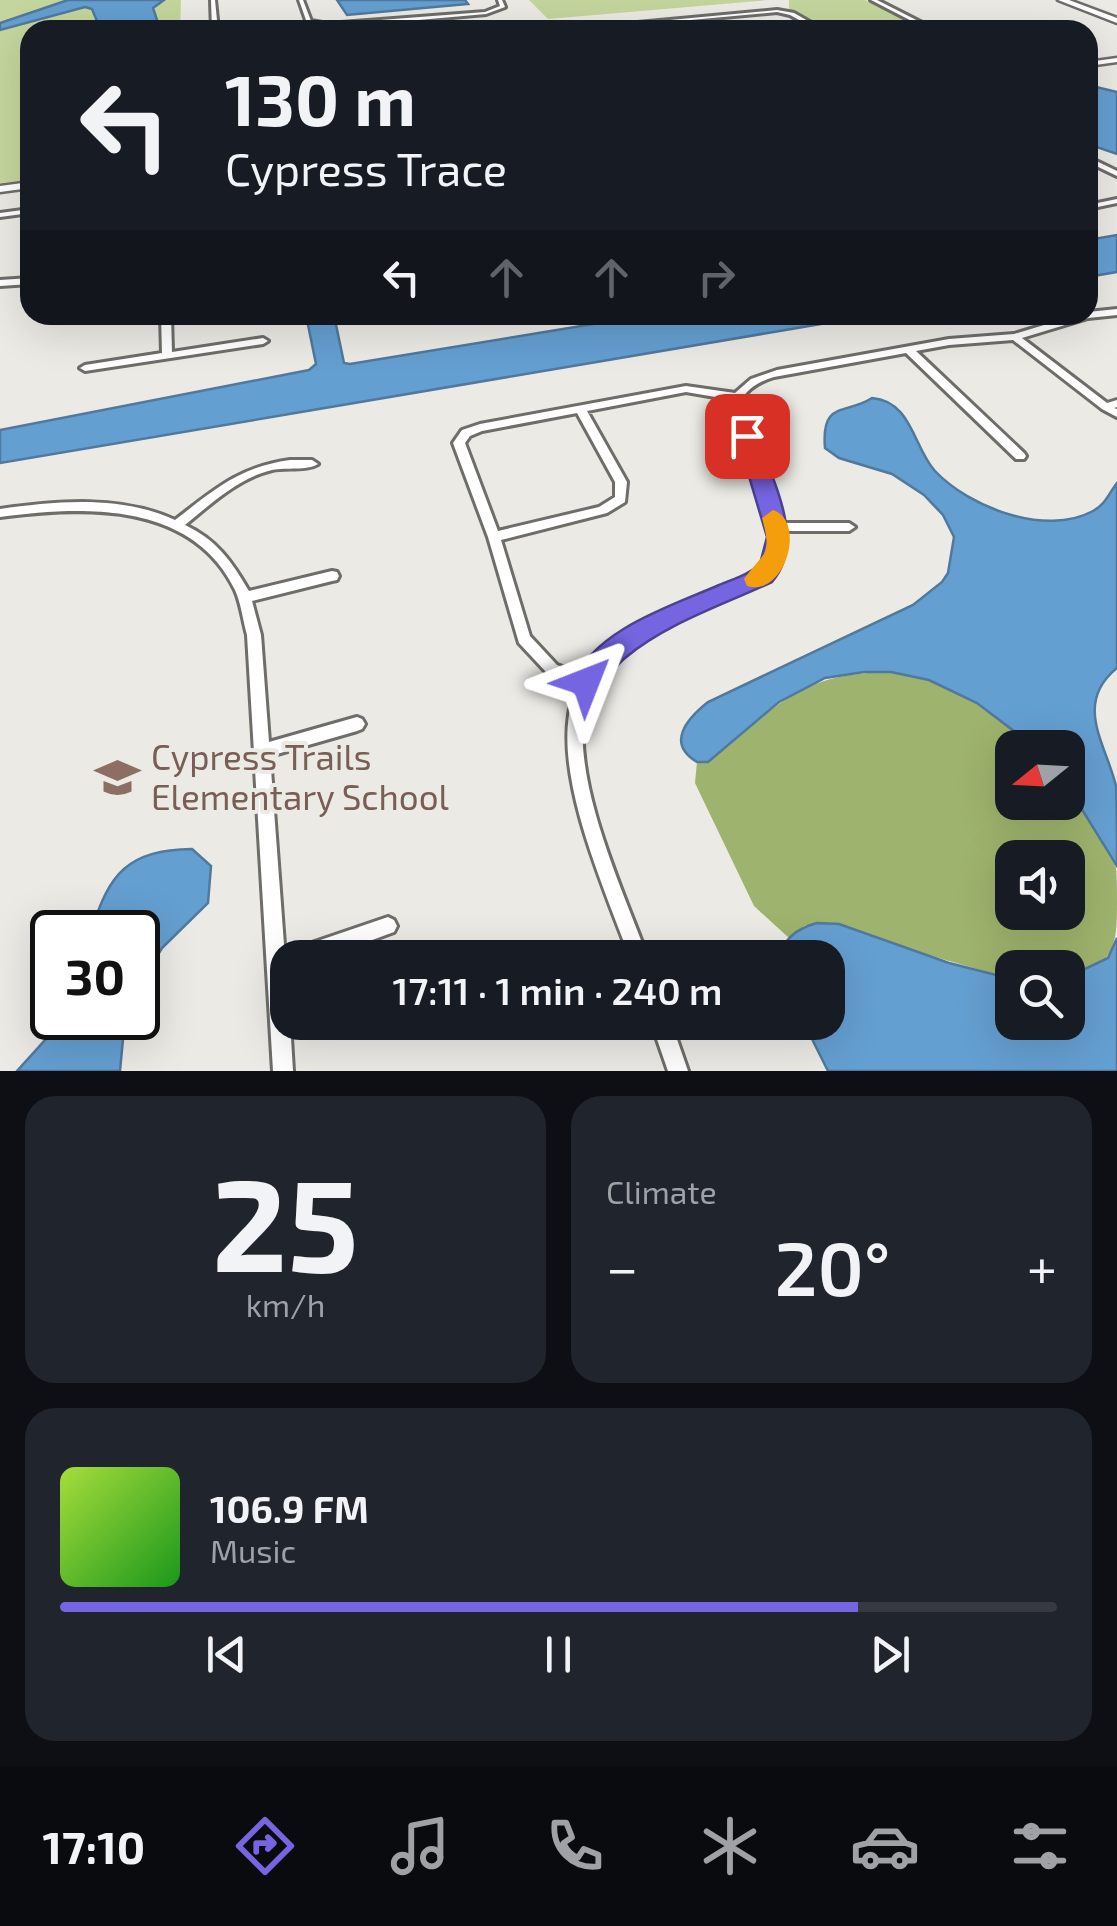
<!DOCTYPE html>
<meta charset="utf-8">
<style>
:root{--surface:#171b24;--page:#20242c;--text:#f1f3f6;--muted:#9ea1a6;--line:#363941;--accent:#7565e0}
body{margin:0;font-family:"Exo 2",sans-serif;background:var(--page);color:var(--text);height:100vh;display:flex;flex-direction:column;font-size:38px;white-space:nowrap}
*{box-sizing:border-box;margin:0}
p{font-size:32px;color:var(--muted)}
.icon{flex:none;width:55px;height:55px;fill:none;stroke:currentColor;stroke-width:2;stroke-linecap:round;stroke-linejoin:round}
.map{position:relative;height:1071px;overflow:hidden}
.side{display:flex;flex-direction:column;gap:25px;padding:25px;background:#0d0f14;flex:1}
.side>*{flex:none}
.top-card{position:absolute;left:20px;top:20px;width:1078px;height:305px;border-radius:30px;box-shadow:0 10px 40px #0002;background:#171b24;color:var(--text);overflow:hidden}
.needle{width:65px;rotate:252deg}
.controls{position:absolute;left:995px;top:730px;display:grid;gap:20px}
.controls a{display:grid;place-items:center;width:90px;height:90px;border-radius:20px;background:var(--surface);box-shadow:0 10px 40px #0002;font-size:50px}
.speed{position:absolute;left:30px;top:910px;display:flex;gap:20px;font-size:50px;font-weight:700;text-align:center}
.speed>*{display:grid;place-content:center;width:130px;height:130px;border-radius:50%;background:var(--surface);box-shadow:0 10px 40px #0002;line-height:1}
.speed .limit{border:5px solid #111;border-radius:15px;background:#fff;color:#111}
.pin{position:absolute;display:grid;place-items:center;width:85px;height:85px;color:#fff;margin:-42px;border-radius:20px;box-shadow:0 5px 15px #0006}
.me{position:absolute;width:110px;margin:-55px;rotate:45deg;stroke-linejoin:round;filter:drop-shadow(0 0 8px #0008)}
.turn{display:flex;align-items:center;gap:35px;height:210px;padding:0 40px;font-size:45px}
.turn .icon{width:130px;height:130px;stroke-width:2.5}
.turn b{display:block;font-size:70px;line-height:85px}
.lanes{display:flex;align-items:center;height:95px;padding:0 40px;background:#0003;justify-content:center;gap:50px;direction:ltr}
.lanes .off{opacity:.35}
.big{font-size:75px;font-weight:600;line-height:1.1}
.side .card{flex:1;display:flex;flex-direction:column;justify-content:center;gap:15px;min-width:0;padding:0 35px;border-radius:30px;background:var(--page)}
.side .dial{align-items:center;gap:0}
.dial b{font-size:130px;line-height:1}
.song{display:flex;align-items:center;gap:30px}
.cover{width:120px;height:120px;border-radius:15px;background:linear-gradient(135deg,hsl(80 70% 55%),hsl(120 70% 35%))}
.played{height:10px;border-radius:5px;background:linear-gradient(90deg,var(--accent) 80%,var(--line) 80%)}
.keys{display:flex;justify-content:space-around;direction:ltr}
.heat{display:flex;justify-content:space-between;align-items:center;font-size:55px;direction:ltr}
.side .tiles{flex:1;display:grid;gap:25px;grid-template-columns:1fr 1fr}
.card:last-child{grid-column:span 2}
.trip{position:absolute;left:270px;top:940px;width:575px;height:100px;border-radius:30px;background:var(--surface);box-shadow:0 10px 40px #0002;font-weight:600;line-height:100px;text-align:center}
.menu{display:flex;height:160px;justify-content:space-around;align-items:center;background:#090b0e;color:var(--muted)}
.menu .icon{width:70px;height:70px}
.menu .on{color:var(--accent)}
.menu b{font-size:45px;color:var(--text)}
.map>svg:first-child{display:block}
</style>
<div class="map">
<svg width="1117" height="1071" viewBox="0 0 1117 1071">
<rect width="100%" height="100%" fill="#ebeae5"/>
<g fill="#c4d69d">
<path d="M0 0H181L180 30H30V180L0 183Z"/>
<path d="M529 0H769L548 19Z"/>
<path d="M789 0H865L925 30H825L789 11Z"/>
</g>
<path fill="#9eb36d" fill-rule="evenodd" d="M891 672C944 678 997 710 1035 747L1012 748V802H1068V787C1084 810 1104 835 1115 861 1117 873 1117 888 1117 901 1117 943 1116 967 1068 977V968H1012V979L817 923 804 926 789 938 754 906 695 783 697 762H708C778 708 794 673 891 672ZM1012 858H1068V912H1012Z"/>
<g fill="#649fd1" stroke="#50799c" stroke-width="2.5">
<path d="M68 0H164L153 8 157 20 153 30H128L118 22 110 30H61L97 21 92 9 85 7 0 30V23Z"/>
<path d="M337 0H465L468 4 347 15Z"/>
<path d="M1088 85 1117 92V154L1088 144Z"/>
<path d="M1117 235V272L1088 277V240Z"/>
<path d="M306 315H334L344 363 350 364 648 315H874L0 463V430L309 370 316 364Z"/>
<path d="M872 398C912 401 914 449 935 471 969 507 1045 537 1093 511 1106 504 1109 493 1117 483V668C1073 704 1106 744 1116 786 1117 809 1117 842 1117 866L1068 787V748L1035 747 977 703 929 680 891 672H864L825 678 779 702 708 762H697C665 743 688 718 708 702L913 605 942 582 948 573 954 537 943 515 924 495 892 474 839 458 825 448C821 400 846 415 872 398Z"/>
<path d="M192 849 211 866 208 903 162 948 138 988V932H91C109 873 128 850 192 849Z"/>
<path d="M817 923 839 924 949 963 1012 979V1022H1068V977L1108 958 1117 938V1071H828L804 1023 828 1022V958L779 957C784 938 798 928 817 923Z"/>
<path d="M65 1018H125L120 1071H17Z"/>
</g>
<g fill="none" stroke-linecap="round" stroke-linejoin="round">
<defs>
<g id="minor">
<path d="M211 0H215L218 30H212Z"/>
<path d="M299 0H303L311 21 328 24 485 12 500 6 498 0H502L505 7 486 14 328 28 307 23Z"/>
<path d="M871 0H877L936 30H929Z"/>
<path d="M777 10 794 13 824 30H782L810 26 790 15 777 12 582 30H562Z"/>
<path d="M1088 157 1117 171V176L1088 162Z"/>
<path d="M1117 199V203L1088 209V205Z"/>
<path d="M30 209V213L0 217V213Z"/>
<path d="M30 278V284L0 286V280Z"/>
<path d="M1117 309V315L1088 318 1022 338 1107 403 1117 400V407L1114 408 1117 409V417L1102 409 1013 340 949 345 916 351 1024 453 1026 456 1024 459H1016L906 353 774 377C761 381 751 386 743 397L781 523H849L855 527 849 531H783C785 549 783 569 767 579 754 587 738 592 724 598 670 620 594 649 584 715 574 786 623 891 648 958H630C605 890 558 786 569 715 570 705 574 694 577 685L547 673 519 643 488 537 453 443 462 430 480 424 686 386 735 393 751 379 777 370 949 339 1014 334 1077 315H1088V312ZM686 392 733 400 763 499 771 537 770 556 759 571C698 598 625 618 583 674L557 665 530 636 501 540 607 513 625 502 627 482 587 411ZM577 413 615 482V497L599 507 498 531 465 443 470 436 482 431Z"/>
<path d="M161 315H171L172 352 263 338 268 341 263 344 85 371 80 368 85 365 162 353Z"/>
<path d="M290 460H312L318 464C306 471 287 467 272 470 238 478 211 504 185 525 217 540 232 562 249 591L332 571 337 572 339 576 337 580 332 581 252 601 261 635 269 742 357 717 362 719 365 724 362 729 357 731 270 756 285 958 287 951 294 949 388 917 394 920 397 926 394 932 323 958H288V965L285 958 288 1022H290L293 1071H273L247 635C243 621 241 603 235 590 192 501 83 506 0 517V509C57 501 121 495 175 520 214 490 239 467 290 460Z"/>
<path d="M651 1022H671L688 1071H668Z"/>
</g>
<g id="tertiary">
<path d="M1117 58V62L1088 66V62Z"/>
<path d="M30 182V188L0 192V186Z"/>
</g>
<path id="trunk" d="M1058 0H1069L1117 18V23Z"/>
</defs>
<use href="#minor" stroke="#6e6d69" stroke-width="6"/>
<use href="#tertiary" stroke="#6e6d69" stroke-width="5"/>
<use href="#trunk" stroke="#6e6d69" stroke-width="5"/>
<use href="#minor" fill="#fff" fill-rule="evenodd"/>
<use href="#tertiary" fill="#fff" fill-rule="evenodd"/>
<use href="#trunk" fill="#fff" fill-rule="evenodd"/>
</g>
<path fill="#7565e0" stroke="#4c4292" stroke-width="2.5" d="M747 429 757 436C772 480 807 541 772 582 723 605 667 623 625 658 609 671 598 697 576 690L572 682C598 628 669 607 719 585 733 579 750 574 760 564L767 537 737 436Z"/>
<path fill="#f59e0b" d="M773 510C807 521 785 598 747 586L744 579C763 552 773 557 762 518Z"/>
<defs>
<symbol id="school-bare" viewBox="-9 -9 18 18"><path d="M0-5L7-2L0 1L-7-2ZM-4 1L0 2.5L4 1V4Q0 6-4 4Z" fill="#8d6e63" stroke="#ebeae5" stroke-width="2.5" paint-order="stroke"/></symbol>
</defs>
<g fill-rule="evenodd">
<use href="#school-bare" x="86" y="746" width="63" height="63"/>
</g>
<g text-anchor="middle" stroke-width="8" stroke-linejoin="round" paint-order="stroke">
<g font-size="35" fill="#785e54" stroke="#ebeae5" text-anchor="start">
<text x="151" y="770">Cypress Trails<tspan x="151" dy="40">Elementary School</tspan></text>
</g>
</g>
</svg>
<div class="controls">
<a><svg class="needle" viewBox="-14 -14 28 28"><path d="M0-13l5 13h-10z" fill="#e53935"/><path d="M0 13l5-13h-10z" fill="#9ea1a6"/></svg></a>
<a><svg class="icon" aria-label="sound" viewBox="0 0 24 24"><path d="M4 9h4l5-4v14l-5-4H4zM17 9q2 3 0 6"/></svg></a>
<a><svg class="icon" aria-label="search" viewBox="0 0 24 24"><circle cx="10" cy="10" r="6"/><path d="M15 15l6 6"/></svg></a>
</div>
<div class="speed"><div class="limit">30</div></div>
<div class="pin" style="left:747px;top:436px;background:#d93025"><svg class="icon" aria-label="arrive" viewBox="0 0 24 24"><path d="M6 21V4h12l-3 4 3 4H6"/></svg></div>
<svg class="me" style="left:586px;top:682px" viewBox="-20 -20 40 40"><path d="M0-17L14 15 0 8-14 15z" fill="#7565e0" stroke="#fff" stroke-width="4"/></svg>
<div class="trip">17:11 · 1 min · 240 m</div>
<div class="top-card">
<div class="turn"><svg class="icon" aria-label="left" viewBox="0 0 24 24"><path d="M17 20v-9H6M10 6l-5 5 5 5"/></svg><div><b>130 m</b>Cypress Trace</div></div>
<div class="lanes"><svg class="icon" aria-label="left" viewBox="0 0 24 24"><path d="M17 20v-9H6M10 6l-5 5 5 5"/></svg><svg class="icon off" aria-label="ahead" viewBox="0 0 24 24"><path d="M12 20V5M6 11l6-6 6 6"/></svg><svg class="icon off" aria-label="ahead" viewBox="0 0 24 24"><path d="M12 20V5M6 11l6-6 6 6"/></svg><svg class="icon off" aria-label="right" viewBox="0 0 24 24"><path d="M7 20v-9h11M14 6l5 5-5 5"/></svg></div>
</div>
</div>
<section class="side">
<div class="tiles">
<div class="card dial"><b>25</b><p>km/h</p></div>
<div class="card"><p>Climate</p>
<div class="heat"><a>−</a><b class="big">20°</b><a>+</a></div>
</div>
<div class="card">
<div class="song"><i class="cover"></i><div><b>106.9 FM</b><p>Music</p></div></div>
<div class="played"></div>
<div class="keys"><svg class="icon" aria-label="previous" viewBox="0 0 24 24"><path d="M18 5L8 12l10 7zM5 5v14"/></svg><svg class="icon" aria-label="pause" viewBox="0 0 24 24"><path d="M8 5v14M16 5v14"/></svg><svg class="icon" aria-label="next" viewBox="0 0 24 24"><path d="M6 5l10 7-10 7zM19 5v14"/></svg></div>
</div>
</div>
</section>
<nav class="menu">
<b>17:10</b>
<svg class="icon on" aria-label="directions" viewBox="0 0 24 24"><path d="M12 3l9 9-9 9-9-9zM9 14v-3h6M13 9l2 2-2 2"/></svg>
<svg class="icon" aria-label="music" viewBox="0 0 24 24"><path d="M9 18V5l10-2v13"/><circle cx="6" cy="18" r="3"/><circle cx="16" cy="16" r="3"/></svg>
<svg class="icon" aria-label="phone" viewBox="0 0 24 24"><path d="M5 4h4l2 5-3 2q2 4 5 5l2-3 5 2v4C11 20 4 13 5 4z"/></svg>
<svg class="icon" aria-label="climate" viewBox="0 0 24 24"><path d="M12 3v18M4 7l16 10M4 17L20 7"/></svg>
<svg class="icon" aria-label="car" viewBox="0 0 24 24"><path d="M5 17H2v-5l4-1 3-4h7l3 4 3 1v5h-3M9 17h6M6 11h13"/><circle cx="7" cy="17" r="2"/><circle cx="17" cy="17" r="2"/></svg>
<svg class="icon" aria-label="filters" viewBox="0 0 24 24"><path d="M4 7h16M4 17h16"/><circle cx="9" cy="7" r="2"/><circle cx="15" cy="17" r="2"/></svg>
</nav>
